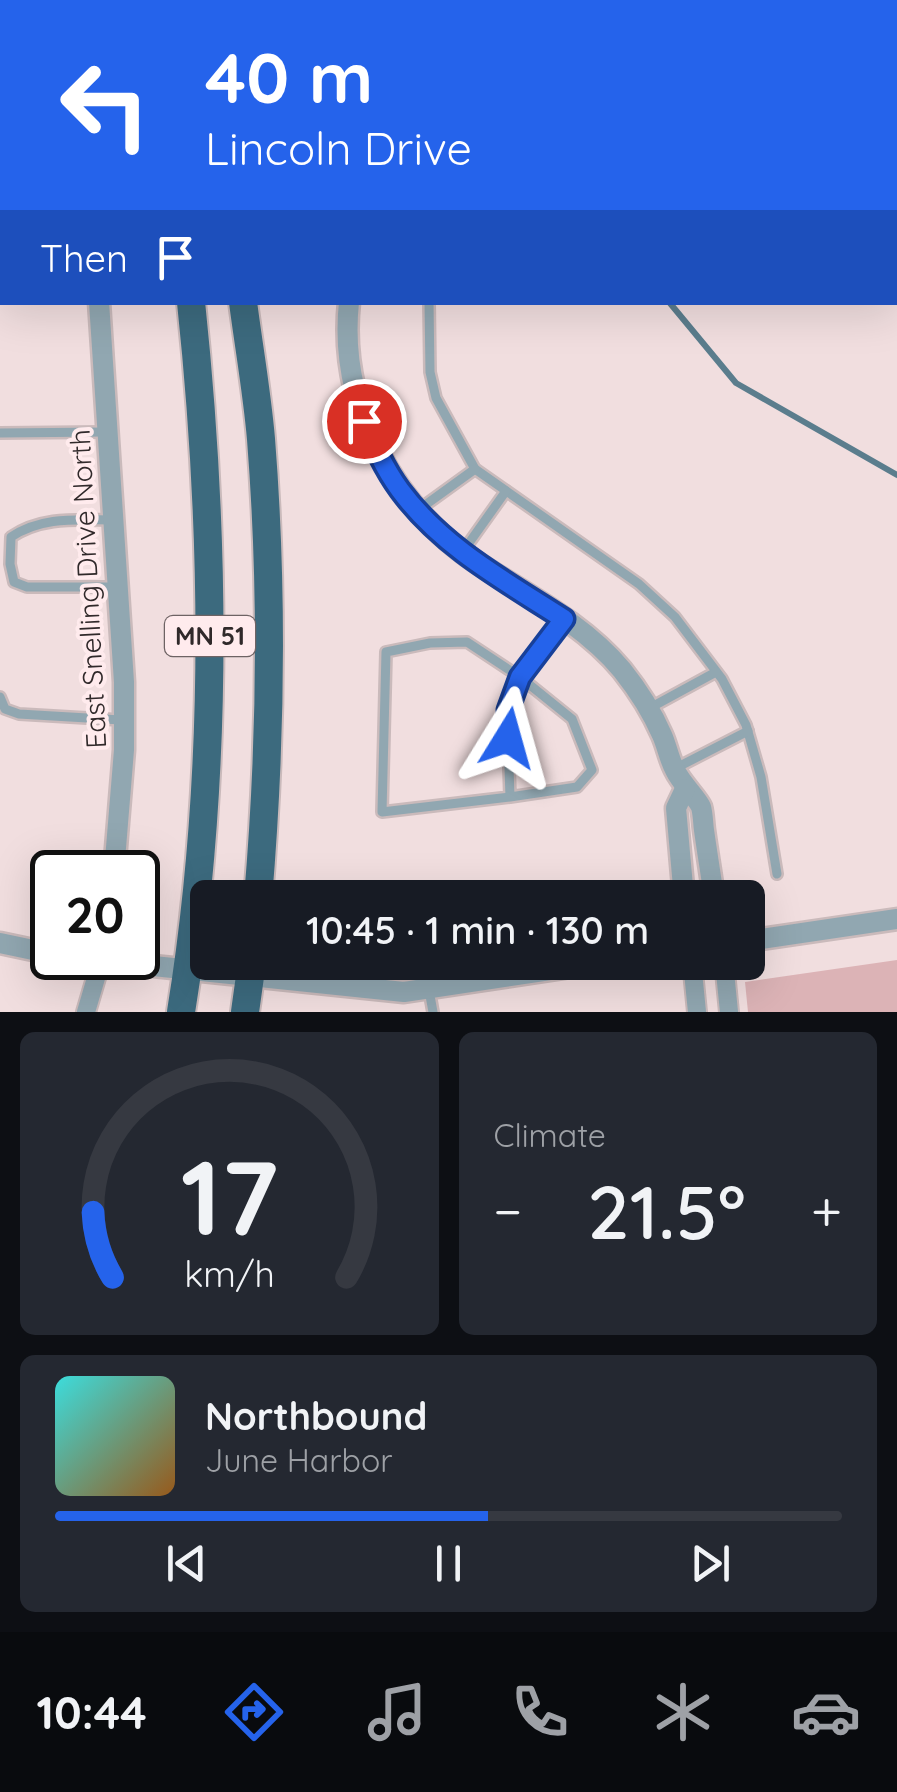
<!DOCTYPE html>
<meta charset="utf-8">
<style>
:root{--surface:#171b24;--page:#242831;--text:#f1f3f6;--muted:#9ea1a6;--line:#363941;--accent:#2563eb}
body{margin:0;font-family:Quicksand,sans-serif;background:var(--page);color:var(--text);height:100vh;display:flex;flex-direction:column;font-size:38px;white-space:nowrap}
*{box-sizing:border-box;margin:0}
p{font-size:32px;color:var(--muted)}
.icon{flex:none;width:55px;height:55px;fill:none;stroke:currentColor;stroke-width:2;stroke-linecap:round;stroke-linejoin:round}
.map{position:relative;height:1012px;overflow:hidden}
.panel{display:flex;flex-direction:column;gap:20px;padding:20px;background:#0d0f14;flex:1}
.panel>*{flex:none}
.top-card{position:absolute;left:0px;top:0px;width:898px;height:305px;box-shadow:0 10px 40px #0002;background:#2563eb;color:#fff;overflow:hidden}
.speed{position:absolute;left:30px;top:850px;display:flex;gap:20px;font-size:50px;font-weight:700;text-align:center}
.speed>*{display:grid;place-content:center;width:130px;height:130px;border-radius:50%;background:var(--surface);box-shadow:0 10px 40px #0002;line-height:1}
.speed .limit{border:5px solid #111;border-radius:15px;background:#fff;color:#111}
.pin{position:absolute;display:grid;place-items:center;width:85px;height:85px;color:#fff;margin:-42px;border:5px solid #fff;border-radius:50%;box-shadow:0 2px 10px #0007}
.me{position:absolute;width:110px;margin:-55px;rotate:8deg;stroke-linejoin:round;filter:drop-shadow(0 0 8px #0008)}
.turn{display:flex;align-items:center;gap:35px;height:210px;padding:0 40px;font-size:45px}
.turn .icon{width:130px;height:130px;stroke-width:2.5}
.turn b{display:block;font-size:70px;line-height:85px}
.then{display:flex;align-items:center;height:95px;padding:0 40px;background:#0003;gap:20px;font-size:38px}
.big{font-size:75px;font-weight:600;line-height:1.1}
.panel .tile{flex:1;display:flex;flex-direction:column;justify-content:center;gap:15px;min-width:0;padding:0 35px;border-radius:15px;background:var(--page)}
.panel .dial{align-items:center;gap:0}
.dial svg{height:260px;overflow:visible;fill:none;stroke:var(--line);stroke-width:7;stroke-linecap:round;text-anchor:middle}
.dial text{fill:var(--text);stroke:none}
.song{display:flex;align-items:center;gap:30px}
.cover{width:120px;height:120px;border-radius:15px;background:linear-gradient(135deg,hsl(180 70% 55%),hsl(30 70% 35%))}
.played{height:10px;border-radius:5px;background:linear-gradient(90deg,var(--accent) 55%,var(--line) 55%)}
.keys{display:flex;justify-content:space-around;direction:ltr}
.heat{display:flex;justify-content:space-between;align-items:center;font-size:55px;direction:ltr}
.panel .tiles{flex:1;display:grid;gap:20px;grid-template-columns:1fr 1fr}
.tile:last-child{grid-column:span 2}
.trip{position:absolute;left:190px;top:880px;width:575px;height:100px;border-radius:15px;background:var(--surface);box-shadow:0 10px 40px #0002;font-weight:600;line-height:100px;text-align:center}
.dock{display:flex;height:160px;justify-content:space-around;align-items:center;background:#090b0e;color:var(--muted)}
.dock .icon{width:70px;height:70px}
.dock .on{color:var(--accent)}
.dock b{font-size:45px;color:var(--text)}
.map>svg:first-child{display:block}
</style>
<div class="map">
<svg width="897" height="1012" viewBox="0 0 897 1012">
<rect width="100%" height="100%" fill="#f1dedf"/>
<path fill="#dcb3b6" d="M897 960V1012H748L745 982Z"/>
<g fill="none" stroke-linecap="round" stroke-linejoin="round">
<g stroke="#5b7d8d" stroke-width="6">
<path d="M608 0V2"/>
<path d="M669 302 736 383 897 475"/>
</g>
<defs>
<g id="service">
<path d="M316 0 317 2"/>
<path d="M345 2 347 0"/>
<path d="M429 302 430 372 436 398 475 469 639 584 675 617 722 679 746 725 761 777 777 874"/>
<path d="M0 433 105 432"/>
<path d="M417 511 475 469"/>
<path d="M113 520C77 520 42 516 11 537L10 564 14 582 27 587H116"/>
<path d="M464 550 506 491"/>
<path d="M0 697 5 709 19 714 121 720"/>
<path d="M648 709 716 672"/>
<path d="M676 768 748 731"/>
<path d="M510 797 577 787 592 770 572 719 520 677 467 642 430 643 386 652 382 812 510 797 507 709 520 677 564 619"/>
<path d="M429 990 433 1012"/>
</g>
<g id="minor">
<path d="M895 243 897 230"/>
<path d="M895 252 897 270"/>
<path d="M692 962 697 1012"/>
<path d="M724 962 729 1012"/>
<path d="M86 1012 101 961"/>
</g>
<g id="tertiary">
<path d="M73 0V2"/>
<path d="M522 2 523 0"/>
<path d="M99 302 124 682V750L114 872"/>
<path d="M349 302C338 405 392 505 476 562 526 595 583 623 622 670 638 690 652 712 662 735 667 746 669 759 675 770 681 783 697 798 701 807 703 814 703 823 704 830 707 852 711 875 714 898"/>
<path d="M684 898 676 808 685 789"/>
<path d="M748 941 897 919"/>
<path d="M0 943 52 954"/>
<path d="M76 958 404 992 604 962"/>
</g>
<g id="trunk">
<path d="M148 0V2"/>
<path d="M202 0V2"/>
<path d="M243 302C249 348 257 393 261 439 273 591 271 745 258 898"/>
<path d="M181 1012C219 777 216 538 191 302"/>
<path d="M245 1012 252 962"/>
</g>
</defs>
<use href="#service" stroke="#cababb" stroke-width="14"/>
<use href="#minor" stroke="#cababb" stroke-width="22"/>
<use href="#tertiary" stroke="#cababb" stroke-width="25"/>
<use href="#trunk" stroke="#cababb" stroke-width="32"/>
<use href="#service" stroke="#91a7b1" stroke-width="9"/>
<use href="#minor" stroke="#91a7b1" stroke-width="18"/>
<use href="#tertiary" stroke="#91a7b1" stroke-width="20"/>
<use href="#trunk" stroke="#3c6a7e" stroke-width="28"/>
</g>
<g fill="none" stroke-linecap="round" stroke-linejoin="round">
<defs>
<path id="route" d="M364 421C374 445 384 468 400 490 442 547 505 581 564 619L520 677 508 710V738"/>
</defs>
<use href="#route" stroke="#184099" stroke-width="25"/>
<use href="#route" stroke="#2563eb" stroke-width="18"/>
</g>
<g text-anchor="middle" stroke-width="8" stroke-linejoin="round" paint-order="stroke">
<rect fill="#ffebed" stroke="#6e6364" stroke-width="2.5" x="165" y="616" width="90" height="40" rx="8"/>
<g font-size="25" font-weight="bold" fill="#30292a">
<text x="210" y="645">MN 51</text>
</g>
<g font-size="28" fill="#30292a" stroke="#ffebed">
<text transform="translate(88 589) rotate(-93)" y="10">East Snelling Drive North</text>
</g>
</g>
</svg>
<div class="speed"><div class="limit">20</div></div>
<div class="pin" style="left:364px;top:421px;background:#d93025"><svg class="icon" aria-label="arrive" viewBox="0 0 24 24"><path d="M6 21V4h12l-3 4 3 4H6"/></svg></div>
<svg class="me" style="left:508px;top:738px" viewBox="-20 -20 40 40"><path d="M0-17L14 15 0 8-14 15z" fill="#2563eb" stroke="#fff" stroke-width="4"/></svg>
<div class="trip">10:45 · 1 min · 130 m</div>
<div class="top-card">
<div class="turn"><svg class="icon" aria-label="left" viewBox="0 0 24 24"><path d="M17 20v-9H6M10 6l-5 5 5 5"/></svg><div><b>40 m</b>Lincoln Drive</div></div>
<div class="then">Then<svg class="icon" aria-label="arrive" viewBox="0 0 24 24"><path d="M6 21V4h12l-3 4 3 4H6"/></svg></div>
</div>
</div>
<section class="panel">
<div class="tiles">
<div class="tile dial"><svg viewBox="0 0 100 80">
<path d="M14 69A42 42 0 1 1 86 69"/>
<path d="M14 69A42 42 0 0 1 8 49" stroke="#2563eb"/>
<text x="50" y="56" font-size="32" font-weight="700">17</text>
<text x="50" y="72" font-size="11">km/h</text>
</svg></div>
<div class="tile"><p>Climate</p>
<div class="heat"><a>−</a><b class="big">21.5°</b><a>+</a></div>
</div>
<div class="tile">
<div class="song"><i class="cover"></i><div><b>Northbound</b><p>June Harbor</p></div></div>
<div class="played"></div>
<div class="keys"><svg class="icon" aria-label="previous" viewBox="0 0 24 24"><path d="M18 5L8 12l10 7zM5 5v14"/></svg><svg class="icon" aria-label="pause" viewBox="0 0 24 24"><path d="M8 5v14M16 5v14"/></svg><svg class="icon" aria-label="next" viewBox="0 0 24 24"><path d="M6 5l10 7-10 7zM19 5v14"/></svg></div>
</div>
</div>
</section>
<nav class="dock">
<b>10:44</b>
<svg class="icon on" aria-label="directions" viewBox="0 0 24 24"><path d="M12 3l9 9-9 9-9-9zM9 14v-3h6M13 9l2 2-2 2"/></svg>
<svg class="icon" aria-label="music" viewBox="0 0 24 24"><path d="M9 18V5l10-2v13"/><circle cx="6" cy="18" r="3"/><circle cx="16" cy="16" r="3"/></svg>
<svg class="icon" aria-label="phone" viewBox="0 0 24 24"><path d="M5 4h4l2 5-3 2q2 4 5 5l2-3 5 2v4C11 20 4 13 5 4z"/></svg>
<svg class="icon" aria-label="climate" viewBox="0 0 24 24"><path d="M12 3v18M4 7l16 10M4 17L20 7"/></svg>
<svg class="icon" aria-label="car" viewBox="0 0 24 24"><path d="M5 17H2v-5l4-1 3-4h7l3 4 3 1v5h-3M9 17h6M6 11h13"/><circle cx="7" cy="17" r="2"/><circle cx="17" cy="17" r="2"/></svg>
</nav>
